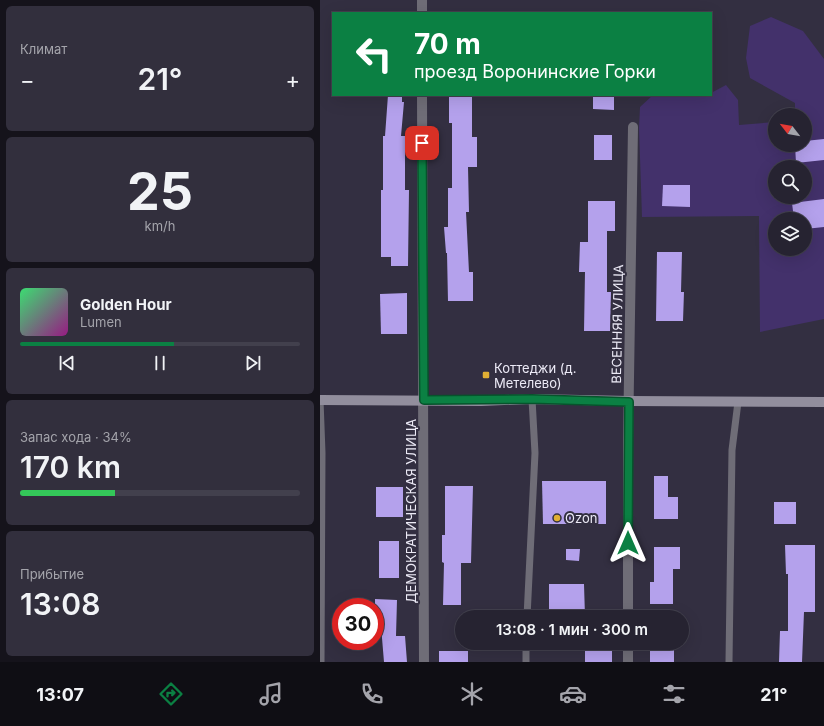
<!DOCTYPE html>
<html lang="ru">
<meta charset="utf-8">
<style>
:root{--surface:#262331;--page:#322f3d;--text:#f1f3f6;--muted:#a4a4ab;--line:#42404d;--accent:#0b8043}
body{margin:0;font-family:Inter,sans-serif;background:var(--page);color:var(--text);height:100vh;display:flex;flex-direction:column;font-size:15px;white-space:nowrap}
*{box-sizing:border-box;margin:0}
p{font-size:13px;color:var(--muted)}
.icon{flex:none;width:22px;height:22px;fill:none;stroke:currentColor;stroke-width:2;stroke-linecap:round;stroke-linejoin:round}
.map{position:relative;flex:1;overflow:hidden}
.side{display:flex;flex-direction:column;gap:6px;padding:6px;background:#15131b;width:320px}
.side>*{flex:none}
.guide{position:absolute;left:12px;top:12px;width:380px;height:84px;border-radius:0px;box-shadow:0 4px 16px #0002,0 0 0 1px var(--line);background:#0b8043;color:#fff;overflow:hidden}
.needle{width:26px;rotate:301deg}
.tools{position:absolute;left:448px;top:108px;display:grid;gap:8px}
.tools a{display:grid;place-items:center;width:44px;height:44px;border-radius:50%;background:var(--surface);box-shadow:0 4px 16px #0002,0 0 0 1px var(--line);font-size:20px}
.speed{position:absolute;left:12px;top:598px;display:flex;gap:8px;font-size:20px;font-weight:700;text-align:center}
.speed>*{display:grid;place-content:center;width:52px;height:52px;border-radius:50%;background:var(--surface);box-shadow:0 4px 16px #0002,0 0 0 1px var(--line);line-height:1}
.speed .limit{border:6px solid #d22;background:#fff;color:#111}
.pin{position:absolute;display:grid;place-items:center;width:34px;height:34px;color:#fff;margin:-17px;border-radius:8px;box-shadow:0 2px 6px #0006}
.me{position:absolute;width:44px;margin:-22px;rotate:0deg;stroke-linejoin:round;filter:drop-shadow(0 0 3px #0008)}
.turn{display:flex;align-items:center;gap:14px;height:84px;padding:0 16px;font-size:18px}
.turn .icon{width:52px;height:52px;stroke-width:2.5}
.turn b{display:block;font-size:28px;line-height:34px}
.big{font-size:30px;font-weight:600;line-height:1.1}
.side .card{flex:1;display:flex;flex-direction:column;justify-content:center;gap:6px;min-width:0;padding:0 14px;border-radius:6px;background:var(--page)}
.side .dial{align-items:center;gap:0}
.dial b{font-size:52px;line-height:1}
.song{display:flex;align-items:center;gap:12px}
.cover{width:48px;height:48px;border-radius:6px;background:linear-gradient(135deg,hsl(140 70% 55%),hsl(310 70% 35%))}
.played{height:4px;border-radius:2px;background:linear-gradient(90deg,var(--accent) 55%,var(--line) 55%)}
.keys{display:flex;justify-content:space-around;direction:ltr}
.heat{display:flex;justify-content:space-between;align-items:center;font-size:22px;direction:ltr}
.charge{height:6px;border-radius:3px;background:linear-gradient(90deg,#34c759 34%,var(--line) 0)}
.trip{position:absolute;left:135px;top:610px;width:234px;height:40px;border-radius:20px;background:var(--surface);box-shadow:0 4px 16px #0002,0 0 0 1px var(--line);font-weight:600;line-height:40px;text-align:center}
.dock{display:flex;height:64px;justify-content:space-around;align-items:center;background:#0f0e14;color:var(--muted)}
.dock .icon{width:28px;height:28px}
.dock .on{color:var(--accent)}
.dock b{font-size:18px;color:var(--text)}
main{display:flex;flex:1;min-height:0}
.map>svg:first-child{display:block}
</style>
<main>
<section class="side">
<div class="card"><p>Климат</p>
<div class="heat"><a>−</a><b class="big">21°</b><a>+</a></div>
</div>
<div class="card dial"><b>25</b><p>km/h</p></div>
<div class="card">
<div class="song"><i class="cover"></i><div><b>Golden Hour</b><p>Lumen</p></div></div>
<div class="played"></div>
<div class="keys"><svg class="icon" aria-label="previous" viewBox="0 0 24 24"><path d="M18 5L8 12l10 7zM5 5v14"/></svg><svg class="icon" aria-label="pause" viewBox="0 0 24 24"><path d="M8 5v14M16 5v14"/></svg><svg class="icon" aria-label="next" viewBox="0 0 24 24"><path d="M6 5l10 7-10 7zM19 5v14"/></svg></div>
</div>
<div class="card"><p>Запас хода · 34%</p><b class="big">170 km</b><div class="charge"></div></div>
<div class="card"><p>Прибытие</p><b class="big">13:08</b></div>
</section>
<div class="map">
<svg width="504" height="662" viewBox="0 0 504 662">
<rect width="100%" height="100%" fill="#332f41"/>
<path fill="#43316b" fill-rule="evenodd" d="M451 17 483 31 504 59V319L440 332 439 216 322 217 319 128 320 107 333 95H350L364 97 391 95V93L406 85 418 100 419 125 455 122V145H485V115H475V103L430 78 426 58 430 26ZM455 167H485V197H455ZM455 219H485V249H455Z"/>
<g fill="#b4a1ec">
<path d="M68 95H82V102H84L81 136H85V190H89L88 266H71V257H61V190H63V136H65Z"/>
<path d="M129 95H152V137H157V167H148L149 212H146L149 272H153V301H128L127 253H126L124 227H128V188H132V123H129Z"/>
<path d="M273 95H294V110L273 109Z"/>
<rect x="274" y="135" width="18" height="25"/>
<path d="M504 139V160L476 163 475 145H485V141Z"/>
<path d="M343 185H370V207L342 206Z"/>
<path d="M504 199V227L485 229V219H474L472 203Z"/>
<path d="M268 201H295V231H287V292H291L290 331H264L265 272H259L260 242H268Z"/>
<path d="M337 252H362L361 292H364L363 321H336Z"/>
<path d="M87 293V334H61L60 294Z"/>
<path d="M334 476H348V497H358V519H334Z"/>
<path d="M222 481H286V524H223Z"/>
<path d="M125 486H153L151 563H141V605H123L124 563 122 562V535H125Z"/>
<rect x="56" y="487" width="27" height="30"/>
<rect x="454" y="502" width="22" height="22"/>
<rect x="59" y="541" width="20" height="37"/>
<path d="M465 545H495V612H484L482 662H459L460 631H468V574H466Z"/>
<path d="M334 547H360V569H353V604H330V582H334Z"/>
<path d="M246 549H260L259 561 246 560Z"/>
<path d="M229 584H264L265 617H229Z"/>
<path d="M55 599 77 600 76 636H85L87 662H64L61 626H55Z"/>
<rect x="265" y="643" width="27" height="19"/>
<rect x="330" y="643" width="24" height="19"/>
<rect x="119" y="651" width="29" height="11"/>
</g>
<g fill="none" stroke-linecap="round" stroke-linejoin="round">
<g stroke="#6f6d77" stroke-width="7">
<path d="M0 400 2 453 1 662"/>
<path d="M207 617 215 453 212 399"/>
<path d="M206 662V643"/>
<path d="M409 662 412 450 418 402"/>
</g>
<g stroke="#6f6d77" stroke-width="10">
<path d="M102 0V13"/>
<path d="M102 95 104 662"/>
<path d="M308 617V440L313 127"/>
<path d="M308 643V662"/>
</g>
<path stroke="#928e9d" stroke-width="10" d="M0 400 161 401 212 399 309 401 504 402"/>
</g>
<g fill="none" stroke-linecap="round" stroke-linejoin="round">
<defs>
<path id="route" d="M102 143 104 400 212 399 309 402 308 543"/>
</defs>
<use href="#route" stroke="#07532c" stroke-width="10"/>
<use href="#route" stroke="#0b8043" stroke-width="7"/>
</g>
<g fill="#e1af34" stroke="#332f41" stroke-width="1.5">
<rect x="162" y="371" width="8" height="8" rx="2"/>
<circle cx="237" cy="518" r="4"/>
</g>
<g text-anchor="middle" stroke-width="4" stroke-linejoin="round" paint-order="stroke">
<g font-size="13" fill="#eceaf6" stroke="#332f41">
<text transform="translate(297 324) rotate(-89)" y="5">ВЕСЕННЯЯ УЛИЦА</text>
<text transform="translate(91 511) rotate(-90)" y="5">ДЕМОКРАТИЧЕСКАЯ УЛИЦА</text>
</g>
<g font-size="13" fill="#eceaf6" stroke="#332f41" text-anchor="start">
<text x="174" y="373">Коттеджи (д.<tspan x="174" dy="15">Метелево)</tspan></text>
<text x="245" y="523">Ozon</text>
</g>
</g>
</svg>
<div class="tools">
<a><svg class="needle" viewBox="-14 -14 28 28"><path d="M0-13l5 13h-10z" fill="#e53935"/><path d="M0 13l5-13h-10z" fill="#a4a4ab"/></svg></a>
<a><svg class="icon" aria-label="search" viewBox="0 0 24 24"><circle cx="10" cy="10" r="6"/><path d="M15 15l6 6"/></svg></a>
<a><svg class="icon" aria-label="layers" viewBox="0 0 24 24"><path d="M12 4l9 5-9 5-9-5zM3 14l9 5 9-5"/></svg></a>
</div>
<div class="speed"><div class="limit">30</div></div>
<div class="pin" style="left:102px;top:143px;background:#d93025"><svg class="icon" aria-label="arrive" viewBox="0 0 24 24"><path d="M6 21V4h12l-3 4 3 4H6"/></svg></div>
<svg class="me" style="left:308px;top:543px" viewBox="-20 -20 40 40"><path d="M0-17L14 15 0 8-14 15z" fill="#0b8043" stroke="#fff" stroke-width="4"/></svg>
<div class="trip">13:08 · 1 мин · 300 m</div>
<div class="guide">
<div class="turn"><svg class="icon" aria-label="left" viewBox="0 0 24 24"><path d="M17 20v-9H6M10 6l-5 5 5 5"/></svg><div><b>70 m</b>проезд Воронинские Горки</div></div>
</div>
</div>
</main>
<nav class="dock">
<b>13:07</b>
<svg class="icon on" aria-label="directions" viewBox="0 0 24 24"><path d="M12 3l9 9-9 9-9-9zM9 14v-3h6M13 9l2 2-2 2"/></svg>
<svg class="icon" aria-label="music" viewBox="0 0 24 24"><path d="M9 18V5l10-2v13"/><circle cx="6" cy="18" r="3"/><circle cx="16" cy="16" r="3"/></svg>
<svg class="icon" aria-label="phone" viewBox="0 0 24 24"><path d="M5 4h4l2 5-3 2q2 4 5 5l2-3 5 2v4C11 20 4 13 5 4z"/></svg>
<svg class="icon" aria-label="climate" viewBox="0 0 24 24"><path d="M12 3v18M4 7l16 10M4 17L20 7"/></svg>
<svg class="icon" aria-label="car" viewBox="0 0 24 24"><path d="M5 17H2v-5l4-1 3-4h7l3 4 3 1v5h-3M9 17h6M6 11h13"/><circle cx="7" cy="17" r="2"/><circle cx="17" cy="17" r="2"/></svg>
<svg class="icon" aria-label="filters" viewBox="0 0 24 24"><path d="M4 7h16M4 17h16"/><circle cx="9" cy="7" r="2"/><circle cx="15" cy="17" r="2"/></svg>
<b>21°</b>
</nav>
